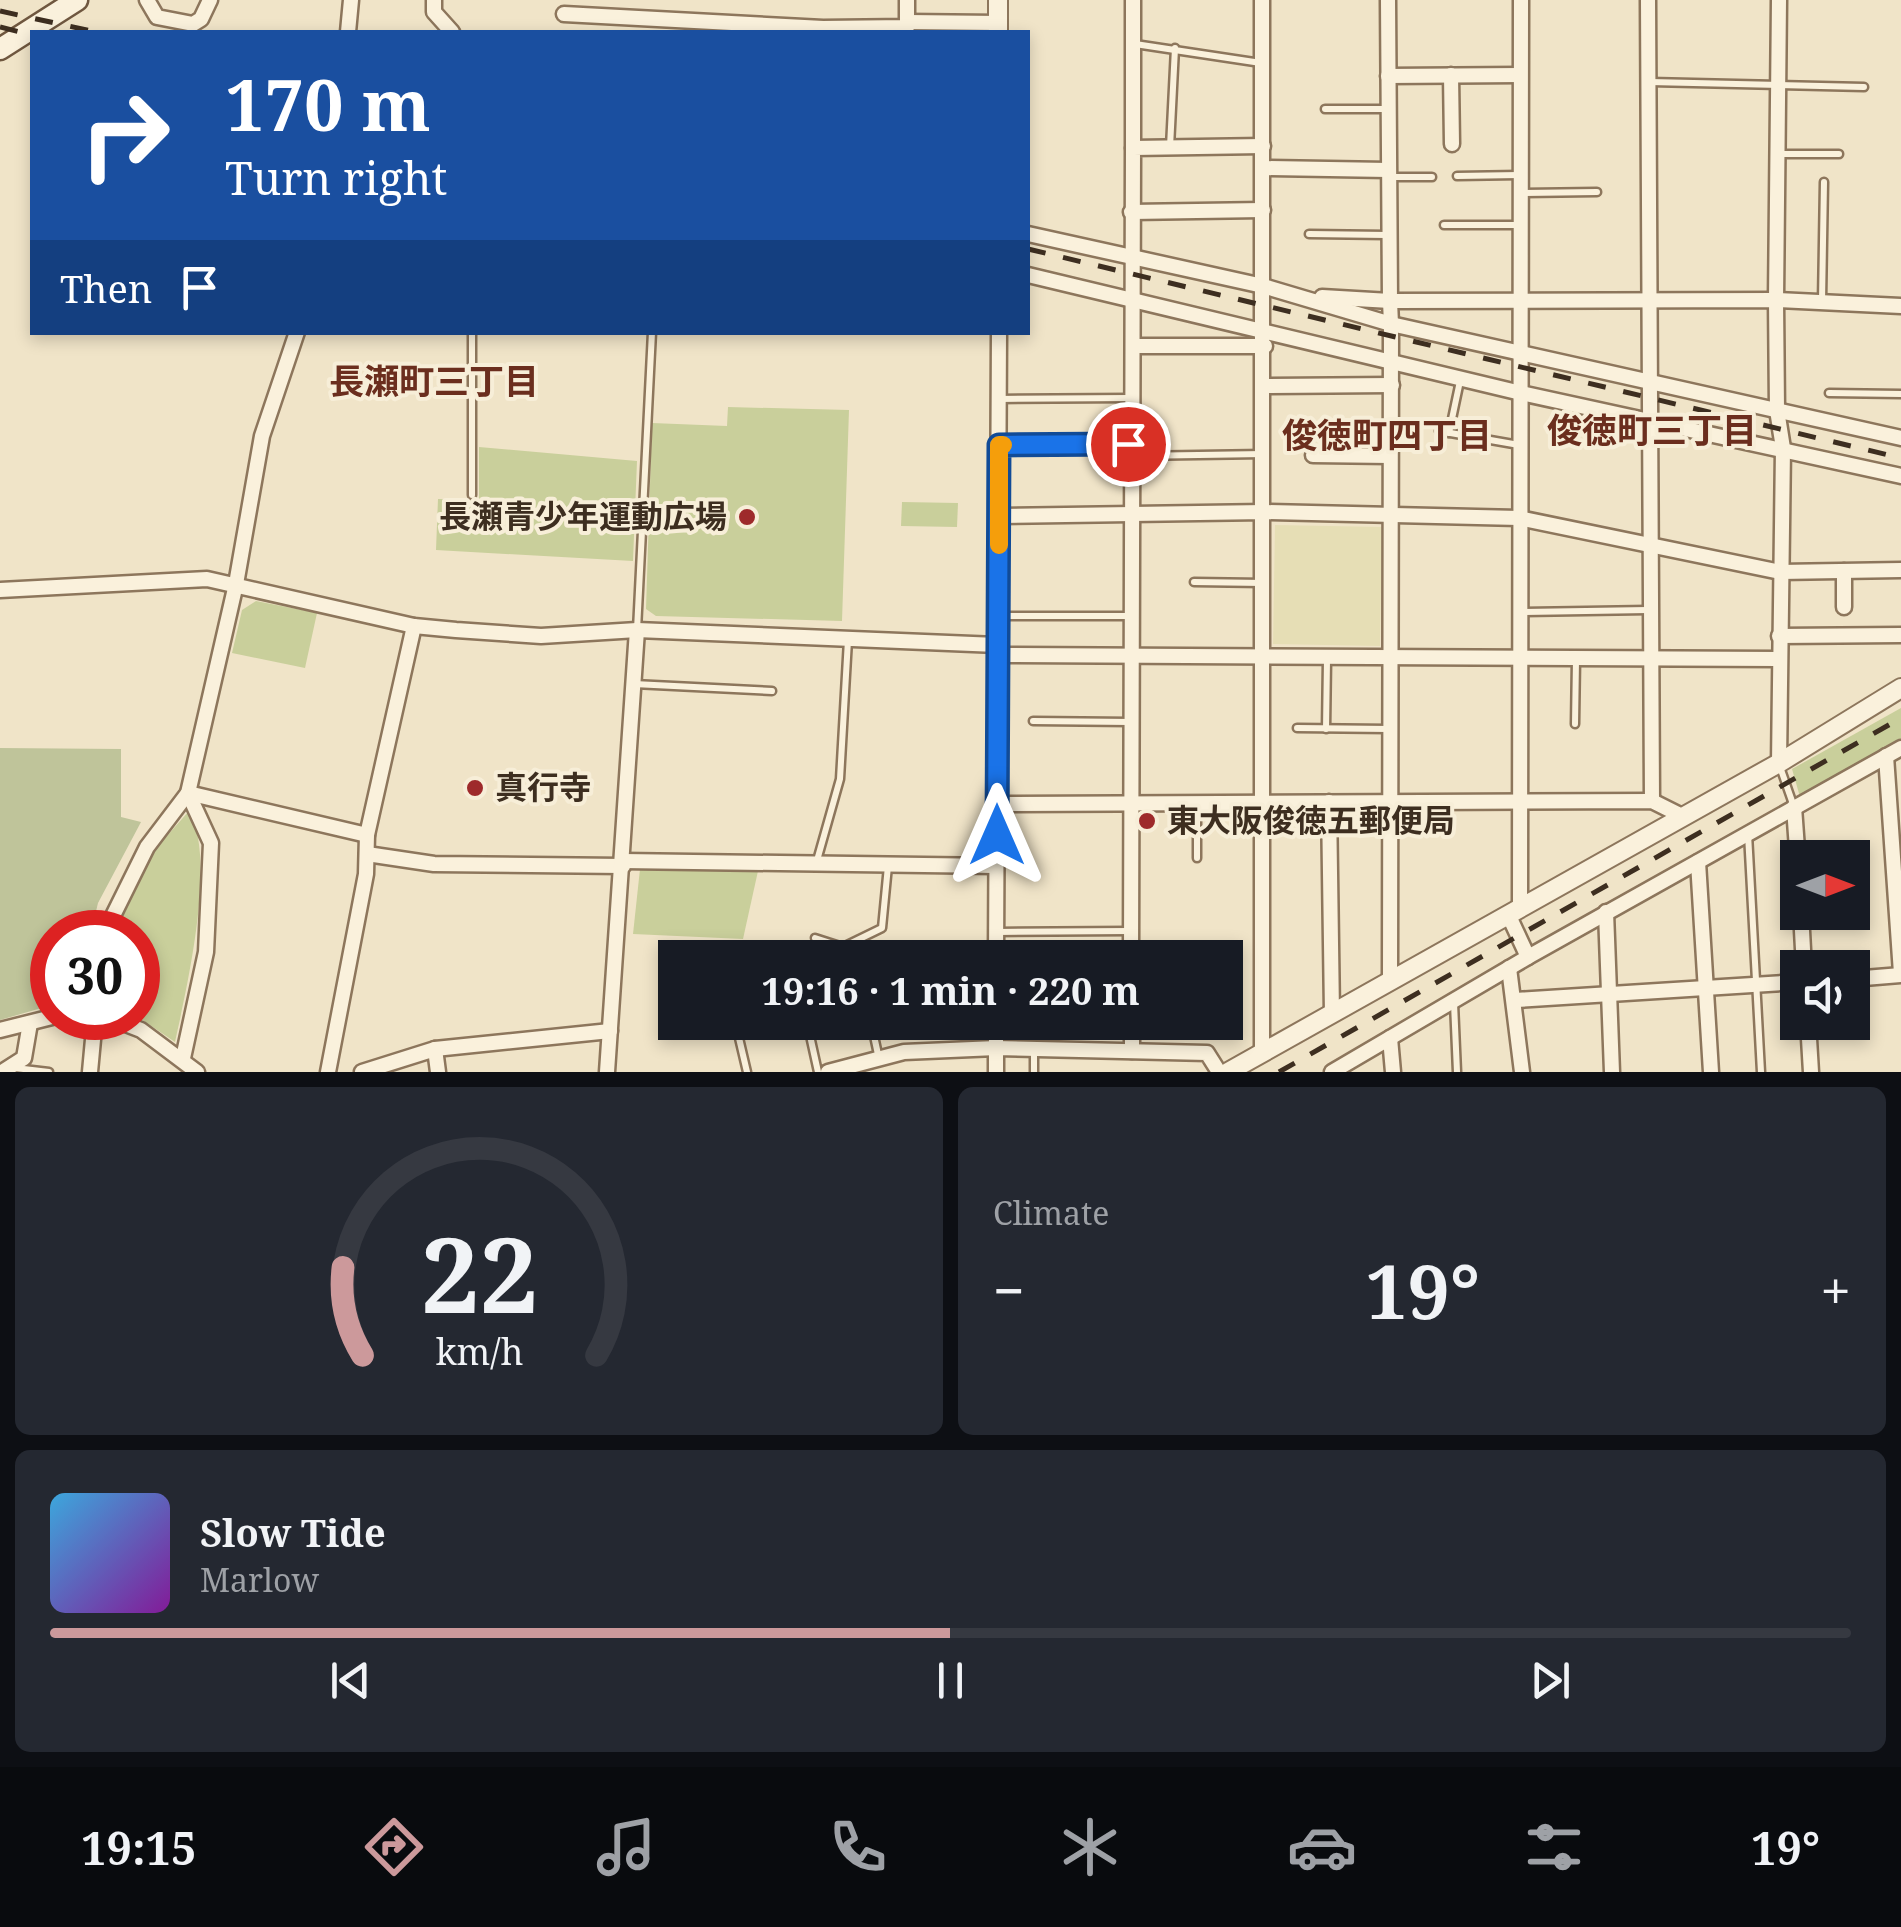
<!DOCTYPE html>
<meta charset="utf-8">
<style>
:root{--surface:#171b24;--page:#242831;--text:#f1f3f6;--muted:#9ea1a6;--line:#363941;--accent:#cc999b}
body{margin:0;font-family:"Noto Serif","Noto Sans JP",serif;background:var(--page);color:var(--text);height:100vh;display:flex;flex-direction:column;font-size:38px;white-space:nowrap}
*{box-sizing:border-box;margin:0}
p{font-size:32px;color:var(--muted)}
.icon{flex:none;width:55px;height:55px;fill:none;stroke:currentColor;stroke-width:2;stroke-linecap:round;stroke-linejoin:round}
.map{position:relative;height:1072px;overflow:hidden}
.drawer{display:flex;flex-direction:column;gap:15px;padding:15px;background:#0d0f14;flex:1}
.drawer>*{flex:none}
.hud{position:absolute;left:30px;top:30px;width:1000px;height:305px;border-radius:0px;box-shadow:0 5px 15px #0003;background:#1a4fa0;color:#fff;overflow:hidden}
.needle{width:65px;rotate:90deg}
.controls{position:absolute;left:1780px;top:840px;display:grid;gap:20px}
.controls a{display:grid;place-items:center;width:90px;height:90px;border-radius:0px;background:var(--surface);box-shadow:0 5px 15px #0003;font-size:50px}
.speed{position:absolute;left:30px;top:910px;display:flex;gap:20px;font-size:50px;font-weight:700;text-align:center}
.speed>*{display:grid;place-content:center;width:130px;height:130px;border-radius:50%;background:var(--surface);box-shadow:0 5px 15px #0003;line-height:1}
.speed .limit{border:15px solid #d22;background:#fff;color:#111}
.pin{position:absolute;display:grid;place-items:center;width:85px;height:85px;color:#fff;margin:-42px;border:5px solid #fff;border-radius:50%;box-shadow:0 2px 10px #0007}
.me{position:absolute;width:110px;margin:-55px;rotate:0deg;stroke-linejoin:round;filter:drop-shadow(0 0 8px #0008)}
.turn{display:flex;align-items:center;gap:35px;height:210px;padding:0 30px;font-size:45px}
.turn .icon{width:130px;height:130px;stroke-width:2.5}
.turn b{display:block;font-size:70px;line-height:85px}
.then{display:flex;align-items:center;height:95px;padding:0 30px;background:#0003;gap:20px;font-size:38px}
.big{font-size:75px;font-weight:700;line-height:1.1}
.drawer .widget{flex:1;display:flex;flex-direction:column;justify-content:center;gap:15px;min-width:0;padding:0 35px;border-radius:15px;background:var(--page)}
.drawer .dial{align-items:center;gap:0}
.dial svg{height:260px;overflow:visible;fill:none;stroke:var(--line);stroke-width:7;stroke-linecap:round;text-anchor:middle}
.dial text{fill:var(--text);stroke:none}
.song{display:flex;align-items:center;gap:30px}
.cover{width:120px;height:120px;border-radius:15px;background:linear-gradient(135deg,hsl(200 70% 55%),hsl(290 70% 35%))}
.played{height:10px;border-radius:5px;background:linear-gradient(90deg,var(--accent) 50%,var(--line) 50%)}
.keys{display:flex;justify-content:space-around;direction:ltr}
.heat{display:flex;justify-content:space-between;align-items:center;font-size:55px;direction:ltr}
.drawer .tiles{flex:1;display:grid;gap:15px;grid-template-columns:1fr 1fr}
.widget:last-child{grid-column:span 2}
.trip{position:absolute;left:658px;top:940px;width:585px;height:100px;border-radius:0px;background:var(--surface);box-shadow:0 5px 15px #0003;font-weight:700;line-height:100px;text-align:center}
.tabs{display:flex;height:160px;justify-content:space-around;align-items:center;background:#090b0e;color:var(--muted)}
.tabs .icon{width:70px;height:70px}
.tabs .active{color:var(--accent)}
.tabs b{font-size:45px;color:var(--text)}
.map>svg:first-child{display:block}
</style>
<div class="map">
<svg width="1901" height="1072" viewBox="0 0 1901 1072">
<rect width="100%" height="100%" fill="#f0e4c8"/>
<path fill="#e6deb5" d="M1275 525 1382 527 1380 646 1273 644Z"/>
<g fill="#c9cf9b">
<path d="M728 407 849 410 842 621 656 616 646 609 652 423 727 426Z"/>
<path d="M479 447 637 461 633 561 436 550 438 499 479 500Z"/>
<path d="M902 502 958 503 957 527 901 526Z"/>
<path d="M256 601 317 613 305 668 232 653 242 610Z"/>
<path d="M1901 708V741L1800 797 1792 769Z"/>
<path d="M189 811C217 858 187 987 175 1042L138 1017V932H116L151 854Z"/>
<path d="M640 869 758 871 743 939 633 934Z"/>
</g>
<path fill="#bfc49a" d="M0 748 121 749V817L141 822 98 903 91 932H52V1005L0 1020Z"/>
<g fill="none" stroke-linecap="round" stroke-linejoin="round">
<defs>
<g id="service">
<path d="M1135 44 1261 63"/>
<path d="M1650 82 1864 87"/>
<path d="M1325 109H1388"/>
<path d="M1170 147 1175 48"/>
<path d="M1780 154H1839"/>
<path d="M1457 176 1519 175"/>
<path d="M1388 177H1432"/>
<path d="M1523 193 1597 192"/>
<path d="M1444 225H1518"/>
<path d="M1309 234 1387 235"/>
<path d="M1822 301 1824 182"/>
<path d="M472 332V495"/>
<path d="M1829 393 1901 394"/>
<path d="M999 399 1132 398"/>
<path d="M1439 431 1519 445"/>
<path d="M1449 433 1460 381"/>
<path d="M999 445 1132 444"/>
<path d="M1133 456 1264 454"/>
<path d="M1194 582 1263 583"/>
<path d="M1520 612 1648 610"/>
<path d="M998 616H1130"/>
<path d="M637 630 652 332"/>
<path d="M634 684 772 691"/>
<path d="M1033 721 1131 722"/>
<path d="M1575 724 1576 660"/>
<path d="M1297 728 1389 729"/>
<path d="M1326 729 1327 660"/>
<path d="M1779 764 1793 804"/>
<path d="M1197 805V858"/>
<path d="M1748 834 1761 1072"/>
<path d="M816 864 840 779 848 640"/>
<path d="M997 932 1130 931"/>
<path d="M815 938 843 947 882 928 888 866"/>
<path d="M1454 1003 1457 1072"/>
<path d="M807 1022 818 1072"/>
<path d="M871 1022 879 1059"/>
<path d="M739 1038 747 1072"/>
<path d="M15 1068 49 1072"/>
<path d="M1034 1072V1049"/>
</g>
<g id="minor">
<path d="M147 0 157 17 193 24 201 19 210 0"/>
<path d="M434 0V12L452 32"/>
<path d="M1133 0V148"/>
<path d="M1648 0 1652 801"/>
<path d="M564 14 823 28 907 27V0"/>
<path d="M907 22 998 23"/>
<path d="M348 32 351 0"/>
<path d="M1451 75 1452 144"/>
<path d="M1388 76 1520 75"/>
<path d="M1263 168 1388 170"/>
<path d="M1131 212 1263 210"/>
<path d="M1028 234 1263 286 1391 324 1390 301 1776 300 1901 306"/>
<path d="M1028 275 1521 393 1901 476"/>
<path d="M1322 297 1390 301 1388 0"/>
<path d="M1133 346H1265"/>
<path d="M1265 386 1392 385"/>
<path d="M1313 455 1390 456"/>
<path d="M1000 516 1265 512 1519 518 1780 572 1901 570"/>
<path d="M1844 571V607"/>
<path d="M0 590 207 579 414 626 456 630 541 636 637 630 997 645"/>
<path d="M1779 636 1901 635"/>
<path d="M997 655 1778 659"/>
<path d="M1886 756 1901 973"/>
<path d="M1779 763 1783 448 1777 410 1776 300 1779 0"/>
<path d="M188 793 367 835"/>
<path d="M1329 802 1332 1014"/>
<path d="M997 804 1652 801 1682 816"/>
<path d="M1794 807 1798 863"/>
<path d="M367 854 434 864 623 866"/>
<path d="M623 861 996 866"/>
<path d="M1698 862 1711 1072"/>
<path d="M1520 906 1521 0"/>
<path d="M1606 912 1612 1072"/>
<path d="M1801 912 1804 968"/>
<path d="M105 932 147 847 188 793 236 584 262 436 297 332"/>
<path d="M1528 957 1901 748"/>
<path d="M996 958 999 332"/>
<path d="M1131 958 1133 148 1263 146"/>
<path d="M1509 968 1522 1072"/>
<path d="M1852 979 1901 975"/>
<path d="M1390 981 1391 324 1901 438"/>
<path d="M1516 1000 1798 982"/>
<path d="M110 1018 141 1030 197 1072"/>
<path d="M996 1022V1072"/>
<path d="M1132 1022V1051"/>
<path d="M1808 1022 1811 1072"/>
<path d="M0 1030 52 1017"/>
<path d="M1390 1038 1393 1072"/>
<path d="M435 1049 438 1072"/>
<path d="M1262 1053V0"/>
<path d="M183 1058 206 952 211 843 188 793"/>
<path d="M2 1072 24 1058 30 1023"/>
<path d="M90 1072 95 1018"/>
<path d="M328 1072 366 874 367 835 414 626"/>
<path d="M362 1072 435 1049 610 1031"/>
<path d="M607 1072 637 630"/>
<path d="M828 1072 904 1052 996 1048 1207 1053 1219 1072"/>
<path d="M1332 1072 1528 957 1508 914"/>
</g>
<g id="tertiary">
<path d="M998 0V32"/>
<path d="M1228 1072 1779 763 1901 688"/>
</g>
<path id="secondary" d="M0 49 77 0"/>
</defs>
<use href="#service" stroke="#8d765c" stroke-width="11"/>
<use href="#minor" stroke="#8d765c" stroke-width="19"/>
<use href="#tertiary" stroke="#8d765c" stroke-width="22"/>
<use href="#secondary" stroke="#6f573f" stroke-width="25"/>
<use href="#service" stroke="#faf1dc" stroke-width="6"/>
<use href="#minor" stroke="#faf1dc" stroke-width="14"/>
<use href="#tertiary" stroke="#faf1dc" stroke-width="18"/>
<use href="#secondary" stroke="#faf1dc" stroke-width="20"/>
<g stroke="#3d2e20" stroke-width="5" stroke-dasharray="18 18" stroke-linecap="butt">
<path d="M0 11 96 32"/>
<path d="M0 27 32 35"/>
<path d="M1028 249 1901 458"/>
<path d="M1279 1072 1901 718"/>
</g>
</g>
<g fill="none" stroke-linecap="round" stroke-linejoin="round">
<defs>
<path id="route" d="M997 835 999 445 1128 444"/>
</defs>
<use href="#route" stroke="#114b97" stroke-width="25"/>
<use href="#route" stroke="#1a73e8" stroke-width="18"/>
<path stroke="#f59e0b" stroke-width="18" d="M999 545V445H1003"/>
</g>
<g fill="#9e2a2b" stroke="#f7eed8" stroke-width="4">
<circle cx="747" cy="517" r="10"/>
<circle cx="475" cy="788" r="10"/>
<circle cx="1147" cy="821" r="10"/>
</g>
<g text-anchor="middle" stroke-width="8" stroke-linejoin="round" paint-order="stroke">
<g font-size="32" font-weight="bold" fill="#3d2e20" stroke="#f7eed8" text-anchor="start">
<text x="727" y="528" text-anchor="end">長瀬青少年運動広場</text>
<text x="495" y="799">真行寺</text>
<text x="1167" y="832">東大阪俊徳五郵便局</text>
</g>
<g font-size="35" font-weight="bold" fill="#6b2e1e" stroke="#f7eed8">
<text x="434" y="394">長瀬町三丁目</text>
<text x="1652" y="443">俊徳町三丁目</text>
<text x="1387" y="448">俊徳町四丁目</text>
</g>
</g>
</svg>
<div class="controls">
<a><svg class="needle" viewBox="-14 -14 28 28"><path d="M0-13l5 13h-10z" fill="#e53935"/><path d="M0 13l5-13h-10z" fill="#9ea1a6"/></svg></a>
<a><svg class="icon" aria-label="sound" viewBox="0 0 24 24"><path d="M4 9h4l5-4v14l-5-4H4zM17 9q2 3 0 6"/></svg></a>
</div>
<div class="speed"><div class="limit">30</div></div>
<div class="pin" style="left:1128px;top:444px;background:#d93025"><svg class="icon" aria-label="arrive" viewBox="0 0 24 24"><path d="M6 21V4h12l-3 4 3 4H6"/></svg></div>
<svg class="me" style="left:997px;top:835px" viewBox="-20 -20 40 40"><path d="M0-17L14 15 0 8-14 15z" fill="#1a73e8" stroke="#fff" stroke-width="4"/></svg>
<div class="trip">19:16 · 1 min · 220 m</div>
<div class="hud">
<div class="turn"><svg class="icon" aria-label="right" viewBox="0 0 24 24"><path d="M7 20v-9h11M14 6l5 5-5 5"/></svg><div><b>170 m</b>Turn right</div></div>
<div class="then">Then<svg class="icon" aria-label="arrive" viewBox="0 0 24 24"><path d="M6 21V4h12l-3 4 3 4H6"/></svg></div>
</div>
</div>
<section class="drawer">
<div class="tiles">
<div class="widget dial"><svg viewBox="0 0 100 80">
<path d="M14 69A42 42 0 1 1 86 69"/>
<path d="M14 69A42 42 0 0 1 8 42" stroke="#cc999b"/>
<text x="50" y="56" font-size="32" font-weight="700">22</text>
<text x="50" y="72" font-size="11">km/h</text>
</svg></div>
<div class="widget"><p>Climate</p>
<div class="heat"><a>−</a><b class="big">19°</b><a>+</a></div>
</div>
<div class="widget">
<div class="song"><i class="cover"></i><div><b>Slow Tide</b><p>Marlow</p></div></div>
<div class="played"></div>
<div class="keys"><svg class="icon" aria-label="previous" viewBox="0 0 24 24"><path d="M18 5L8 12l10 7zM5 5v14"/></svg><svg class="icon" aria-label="pause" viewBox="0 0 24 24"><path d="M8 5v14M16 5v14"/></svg><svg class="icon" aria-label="next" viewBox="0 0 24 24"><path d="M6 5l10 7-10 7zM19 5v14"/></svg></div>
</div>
</div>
</section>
<nav class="tabs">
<b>19:15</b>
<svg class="icon active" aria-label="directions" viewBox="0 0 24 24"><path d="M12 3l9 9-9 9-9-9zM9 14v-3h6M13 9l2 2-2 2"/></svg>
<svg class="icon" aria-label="music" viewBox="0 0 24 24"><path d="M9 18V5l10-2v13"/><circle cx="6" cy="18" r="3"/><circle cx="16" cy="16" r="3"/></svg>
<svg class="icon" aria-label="phone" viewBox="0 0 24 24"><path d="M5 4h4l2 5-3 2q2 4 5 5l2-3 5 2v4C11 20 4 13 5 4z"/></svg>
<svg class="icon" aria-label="climate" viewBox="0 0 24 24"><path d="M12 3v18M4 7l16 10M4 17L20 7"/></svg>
<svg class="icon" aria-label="car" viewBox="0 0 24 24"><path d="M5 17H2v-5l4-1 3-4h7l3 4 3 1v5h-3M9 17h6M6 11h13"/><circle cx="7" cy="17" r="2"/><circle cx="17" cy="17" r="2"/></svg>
<svg class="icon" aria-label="filters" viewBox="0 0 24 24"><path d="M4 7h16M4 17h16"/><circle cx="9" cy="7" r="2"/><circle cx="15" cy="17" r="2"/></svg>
<b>19°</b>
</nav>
